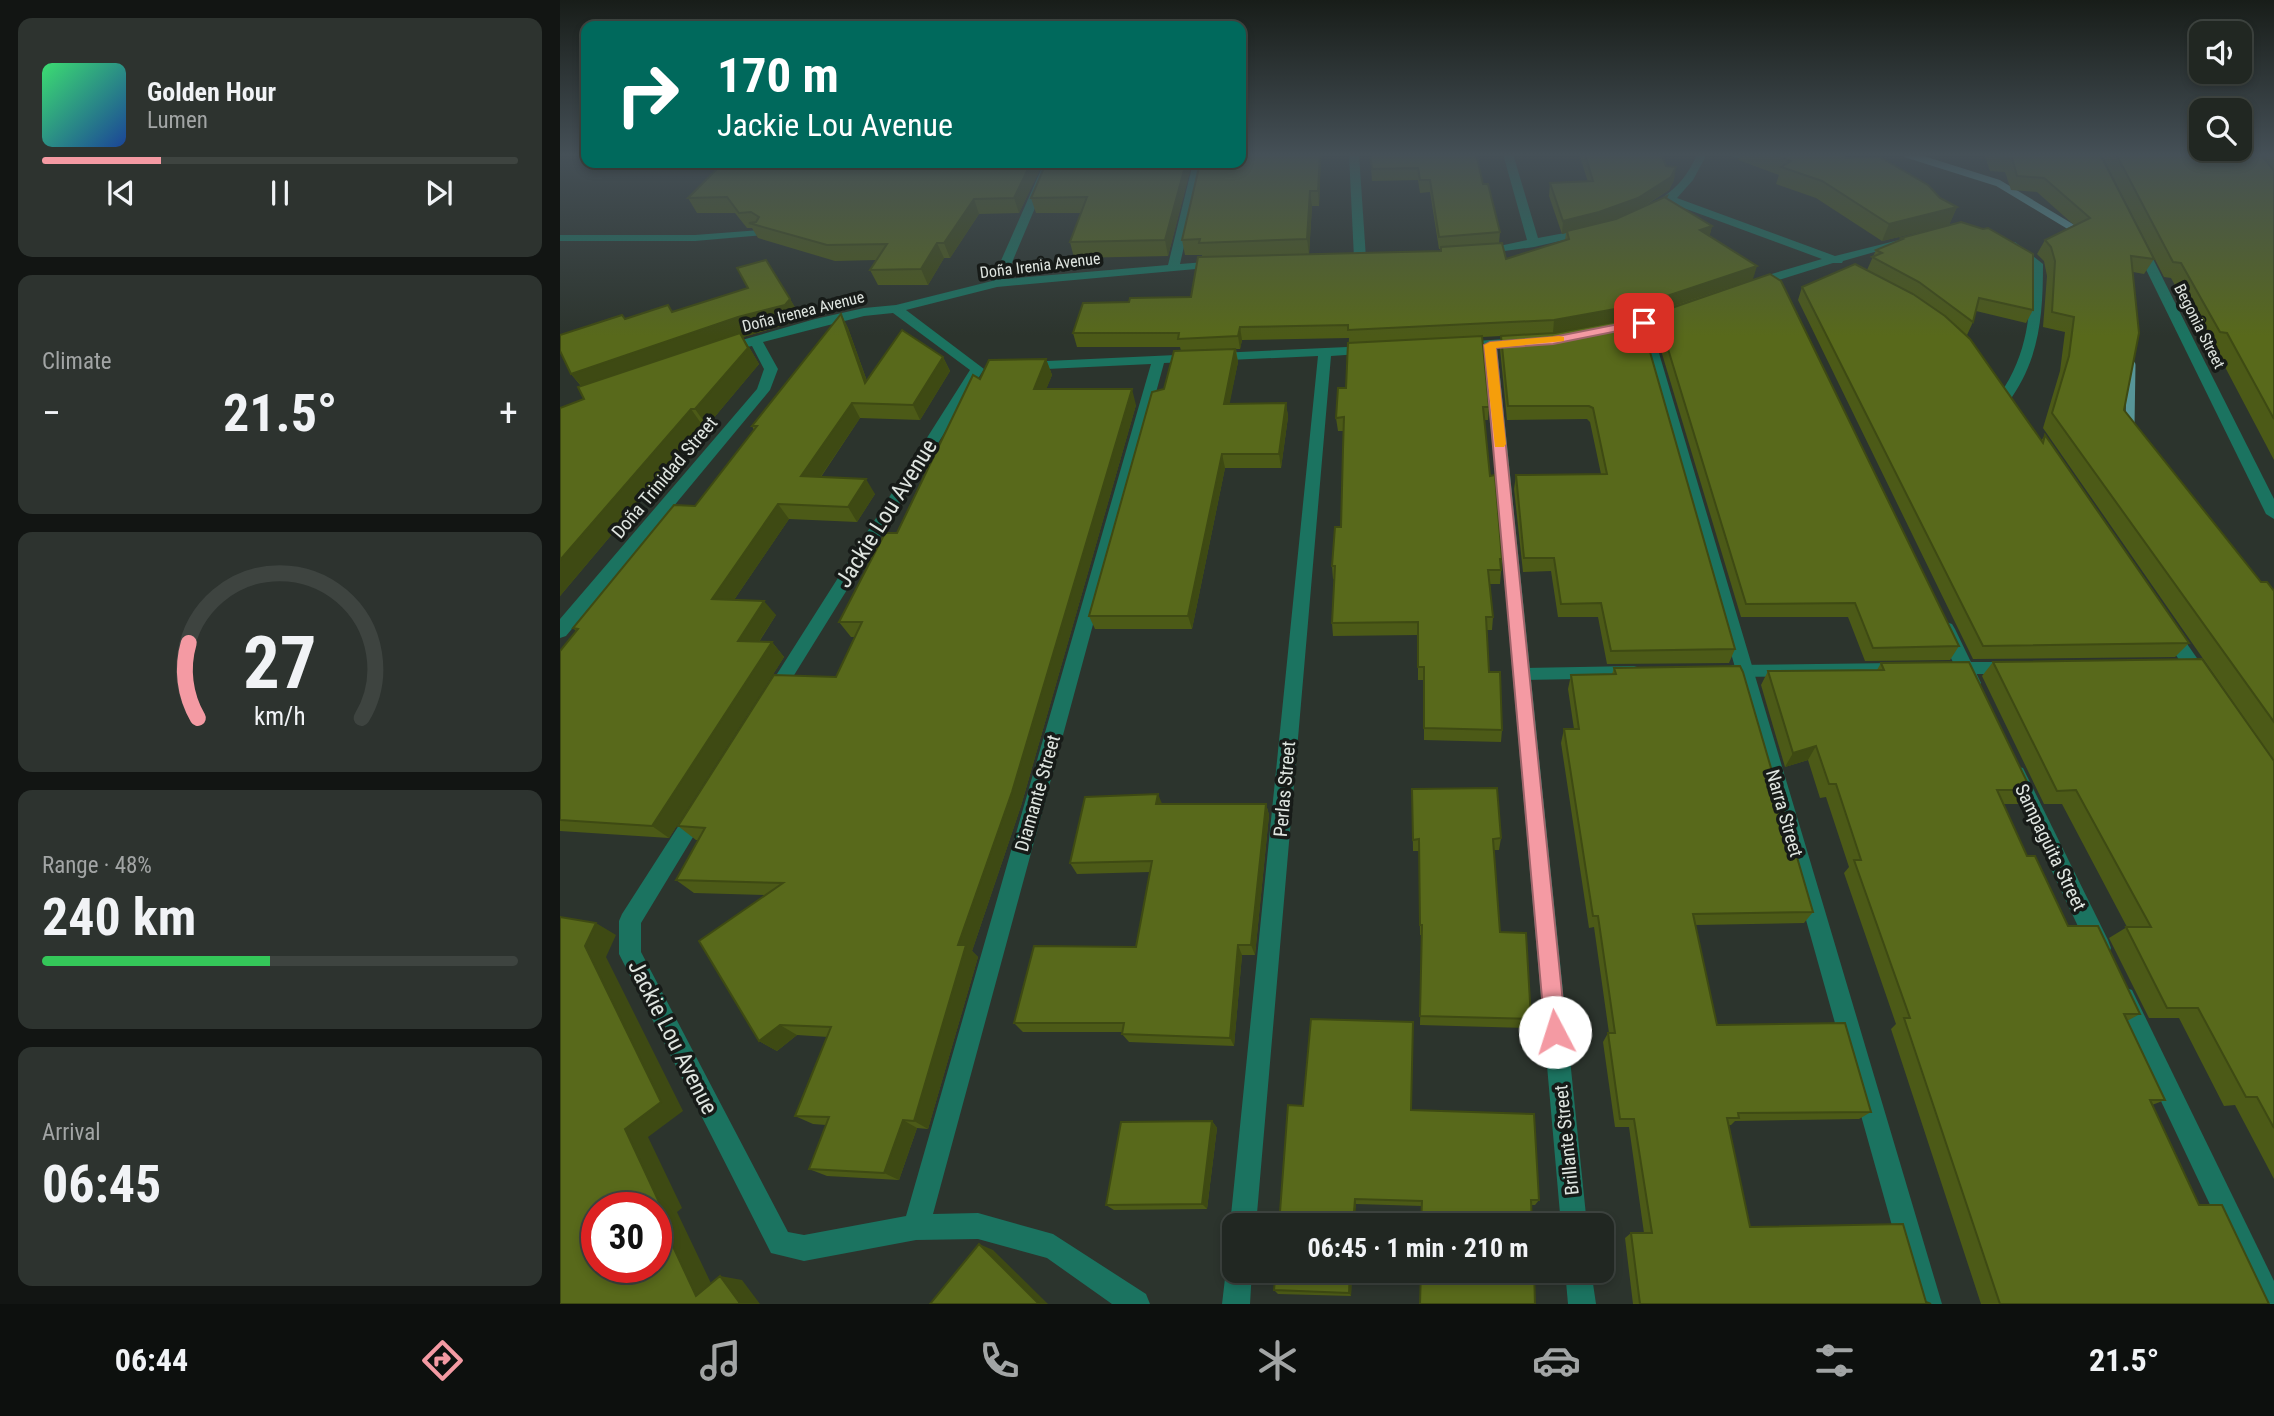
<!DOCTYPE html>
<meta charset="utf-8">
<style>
:root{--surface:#212722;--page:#2d332f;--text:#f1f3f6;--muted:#a2a5a5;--line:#3e4440;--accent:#f49aa3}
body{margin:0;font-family:"Roboto Condensed",sans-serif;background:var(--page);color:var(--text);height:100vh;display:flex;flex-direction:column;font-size:26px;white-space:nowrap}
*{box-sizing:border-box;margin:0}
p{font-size:23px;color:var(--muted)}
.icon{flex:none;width:38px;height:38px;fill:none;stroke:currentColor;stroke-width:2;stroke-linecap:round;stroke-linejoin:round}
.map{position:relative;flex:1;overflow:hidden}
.side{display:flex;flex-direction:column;gap:18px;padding:18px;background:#121513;width:560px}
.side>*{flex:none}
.hud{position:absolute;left:21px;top:21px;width:665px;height:147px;border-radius:14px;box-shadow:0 4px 10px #0003,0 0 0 2px var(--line);background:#00695c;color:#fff;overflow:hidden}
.tools{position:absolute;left:1629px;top:21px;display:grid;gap:14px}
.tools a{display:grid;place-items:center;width:63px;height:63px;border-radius:14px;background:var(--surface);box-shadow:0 4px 10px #0003,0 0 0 2px var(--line);font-size:35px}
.speed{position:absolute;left:21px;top:1192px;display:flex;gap:14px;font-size:35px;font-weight:700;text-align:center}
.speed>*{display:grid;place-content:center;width:91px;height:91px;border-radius:50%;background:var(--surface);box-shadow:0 4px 10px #0003,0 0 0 2px var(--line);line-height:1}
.speed .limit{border:10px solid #d22;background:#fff;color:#111}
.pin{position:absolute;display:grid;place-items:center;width:60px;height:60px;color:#fff;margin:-30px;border-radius:14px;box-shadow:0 4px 10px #0006}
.me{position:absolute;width:77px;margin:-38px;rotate:355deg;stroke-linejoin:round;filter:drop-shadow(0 0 5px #0008)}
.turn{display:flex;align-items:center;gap:24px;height:147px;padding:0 21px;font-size:32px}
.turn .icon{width:91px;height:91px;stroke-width:2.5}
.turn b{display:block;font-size:49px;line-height:60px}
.big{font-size:52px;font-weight:700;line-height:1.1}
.side .widget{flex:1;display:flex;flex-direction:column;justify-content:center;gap:10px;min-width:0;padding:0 24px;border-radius:14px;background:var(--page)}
.side .dial{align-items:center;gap:0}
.dial svg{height:182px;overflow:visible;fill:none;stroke:var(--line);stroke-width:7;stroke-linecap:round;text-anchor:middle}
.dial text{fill:var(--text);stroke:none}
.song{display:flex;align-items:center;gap:21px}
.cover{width:84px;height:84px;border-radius:10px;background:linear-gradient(135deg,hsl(140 70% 55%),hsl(220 70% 35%))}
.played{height:7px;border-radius:4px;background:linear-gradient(90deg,var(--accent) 25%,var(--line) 25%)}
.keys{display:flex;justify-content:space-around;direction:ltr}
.heat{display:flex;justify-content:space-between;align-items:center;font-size:38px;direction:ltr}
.charge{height:10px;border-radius:5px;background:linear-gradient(90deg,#34c759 48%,var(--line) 0)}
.trip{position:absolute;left:662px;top:1213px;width:392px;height:70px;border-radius:14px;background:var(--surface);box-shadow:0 4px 10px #0003,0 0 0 2px var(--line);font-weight:700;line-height:70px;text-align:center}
.tab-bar{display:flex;height:112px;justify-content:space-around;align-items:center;background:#0d100e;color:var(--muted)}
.tab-bar .icon{width:49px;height:49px}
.tab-bar .on{color:var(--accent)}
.tab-bar b{font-size:32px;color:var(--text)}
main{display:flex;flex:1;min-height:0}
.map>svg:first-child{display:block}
</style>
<main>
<section class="side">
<div class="widget">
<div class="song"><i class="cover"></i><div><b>Golden Hour</b><p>Lumen</p></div></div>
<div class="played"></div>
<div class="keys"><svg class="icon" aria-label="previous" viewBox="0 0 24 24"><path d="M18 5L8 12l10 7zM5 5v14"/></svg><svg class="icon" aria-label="pause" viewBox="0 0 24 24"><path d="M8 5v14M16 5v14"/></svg><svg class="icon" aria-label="next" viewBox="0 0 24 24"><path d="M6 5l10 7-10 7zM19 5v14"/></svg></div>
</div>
<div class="widget"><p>Climate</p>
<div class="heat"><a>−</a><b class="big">21.5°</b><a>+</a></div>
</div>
<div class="widget dial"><svg viewBox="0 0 100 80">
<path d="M14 69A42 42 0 1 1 86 69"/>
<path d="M14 69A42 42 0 0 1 10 36" stroke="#f49aa3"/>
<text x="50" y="56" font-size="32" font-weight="700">27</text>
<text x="50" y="72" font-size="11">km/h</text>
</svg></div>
<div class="widget"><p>Range · 48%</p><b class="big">240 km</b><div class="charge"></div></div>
<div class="widget"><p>Arrival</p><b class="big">06:45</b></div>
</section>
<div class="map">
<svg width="1714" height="1304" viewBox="0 0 1714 1304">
<rect width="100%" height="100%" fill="#2c342d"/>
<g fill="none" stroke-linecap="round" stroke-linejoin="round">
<path stroke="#579598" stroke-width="7" d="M1346 154 1438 183 1521 233"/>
<path stroke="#579598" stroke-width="9" d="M1570 425 1571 365"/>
<g fill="#1b7360" fill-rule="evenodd">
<path d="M1166 154H1203V155C1195 160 1174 159 1166 154Z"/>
<path d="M200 230 205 233 204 235 135 241H0V235H135Z"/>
<path d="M1393 662H1448L1454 664 1456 668 1454 672 1448 674H1393L1387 672 1385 668 1387 664Z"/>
<path d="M1336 663 1342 665 1344 669 1342 673 1336 675 1173 677 1167 675 1165 671 1167 667 1173 665Z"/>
<path d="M1074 666 1080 668 1082 672 1080 676 1074 678 961 680 955 678 953 674 955 670 961 668Z"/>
</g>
<g fill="#1b7360" fill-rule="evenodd">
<path d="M789 154H799L806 258 800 261 794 258Z"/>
<path d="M943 154H953L978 238 1026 229 1032 232 1030 234 974 247 916 255V251L967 240Z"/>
<path d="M1137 154H1147L1133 180 1117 198 1275 256 1347 238 1353 241 1283 261 1282 263H1273L1196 287H1188V281L1262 259 1110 203 1093 213H1085V209C1109 195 1127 180 1137 154Z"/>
<path d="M484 163H494L445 279 608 265 633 163H643L620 264 658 261 664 264 658 267 437 287 346 310 424 369 218 701 212 703 206 701 203 696 410 370 333 313 304 316 203 342 218 369 210 390 6 636 0 638V619L197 389 204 369 192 346 161 352V346L255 319 304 308 336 305 432 281Z"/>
<path d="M1455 242 1483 264C1483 313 1480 356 1452 397L1447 398 1440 394C1468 354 1471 312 1471 265L1449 245Z"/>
<path d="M1580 242 1586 245 1714 499V519L1706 514 1574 245Z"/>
<path d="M1116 307 1120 308V314L1090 323 1382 1304H1354L1079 326 1059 332 1053 328Z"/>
<path d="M962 338 967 339V345L937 347 1027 1225H1001L924 348 900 350 894 346 900 342Z"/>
<path d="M809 346 814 347V353L771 356 696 1225H674V1234L670 1225 758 356 604 363 373 1214 418 1213 493 1234 586 1294 590 1304H552L487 1258 418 1239 356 1240 244 1261 211 1253 59 954V921L62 914 130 808 137 805 144 808 147 814 81 923V952L228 1232 244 1235 346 1216 591 364 466 370 459 366 466 362Z"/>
<path d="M1386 622 1392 624 1395 629 1421 683 1418 688 1412 690 1406 688 1403 683 1377 629 1380 624Z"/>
<path d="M1610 626 1616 628 1648 674 1651 679 1648 684H1636L1604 638 1601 633 1604 628Z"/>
<path d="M1456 766 1463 768 1548 940 1551 948 1548 956 1540 959 1532 956 1446 774 1449 768Z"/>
<path d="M1564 987 1572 990 1714 1281V1304H1697L1556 1006 1553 998 1556 990Z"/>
<path d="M674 1259V1270H692L690 1304H662L666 1270 669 1260Z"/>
<path d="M1005 1270H1031L1036 1304H1008Z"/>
</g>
</g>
<g fill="#4c5a17">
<path d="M761 154 759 206H752L749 254 881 251V249H879L870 192 860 193 858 180 812 181 810 154H916L923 184 940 232 939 243 946 259 1005 240 1006 233 1002 234 989 196 990 183 1028 182 1019 154H1101L1114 180 1109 190 1083 207 1106 198 1152 226 1149 237 1193 279 1080 318 1175 649 1169 663 1047 664 1038 617H998L991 571 963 572 954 489 956 475 1041 474 1030 422 1027 419 947 420 940 349 941 336 922 337 929 407 928 420H924L930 476 942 559 940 584H930L933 617 932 630H927L929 672 942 730 941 742 864 740V680H858V635L773 636 772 623 774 579H773L772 566 781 527 784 431H778L776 418 786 388 789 338 682 340 680 349H676L678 362 669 404 726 403 728 417 721 468H665L632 629H535L529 616 604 389 621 351 620 347H517L513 333 569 302 631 297 642 257V255H625L622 240Z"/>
<path d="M1180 154H1285L1286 158 1380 198 1397 207 1389 225 1322 241 1256 198 1216 184 1219 175 1178 160Z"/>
<path d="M1424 154H1540L1594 259 1584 274 1573 272 1564 410 1701 582 1714 591V1179L1675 1105 1664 1106 1619 1018H1589L1549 938 1567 927 1502 804H1484L1422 676 1433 662 1712 758 1483 428 1500 371 1505 332 1483 327 1487 276 1484 261 1477 254 1485 240 1514 225 1477 192 1451 190 1445 172 1430 171Z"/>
<path d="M1541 154H1714V460L1655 348 1649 347 1611 278 1604 277Z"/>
<path d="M163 163H483L459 213 419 214 390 258H384L368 285H318L310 270 316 260 275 261 198 238 192 228H187L175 213H137L128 198Z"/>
<path d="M632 163 608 256 514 258 510 242 521 213H476L471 198Z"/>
<path d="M1341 238 1473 310 1466 323 1416 311 1413 322 1407 335 1481 441 1485 435 1629 643 1615 657 1413 659 1238 300 1242 287 1330 282 1307 270 1316 250 1339 241Z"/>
<path d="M230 299 240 316 235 322 183 337 199 364 147 426H143L0 596V408L24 399 21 386 11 374 65 319 112 312Z"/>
<path d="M1097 313 1399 646 1390 660 1305 661 1288 617H1181L1094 327Z"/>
<path d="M281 314 288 328 307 381 383 357 390 371 360 420 300 418 261 477 315 494 297 522 229 519 174 600 216 615 199 642H212L224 657 109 838 0 831V651L16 631 13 628 135 506 194 430 192 426Z"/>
<path d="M486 359 492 375 486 389 576 405 461 806 412 951 418 957 368 1129 357 1128 339 1180 267 1176 249 1169 266 1125 253 1124 235 1116 268 1037 237 1035 217 1051 199 1041 206 895 134 893 116 880 138 840H136L118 826 276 677 295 637H291L279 622 337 533 420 379Z"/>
<path d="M1321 663 1471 790 1458 804H1443L1467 856 1508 926 1580 1014 1567 1021 1605 1100 1592 1105 1639 1205 1709 1304H1421L1331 1029 1336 1024 1284 873 1289 867 1266 797 1260 798 1248 760 1225 767 1201 685 1208 671 1317 670Z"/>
<path d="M1054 668 1253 912 1244 923 1135 925 1157 1025 1311 1112 1299 1119 1175 1121 1171 1125H1169L1190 1227 1371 1304H1073L1065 1238 1071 1233H1084L1069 1127H1055L1043 1042 1048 1033H1049L1034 927 1029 928 1001 743 1004 729H1014L1008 689 1011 675 1052 674Z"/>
<path d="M852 789 941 838 939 850H934L940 932 971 1019 968 1028 860 1025 862 935H860L859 851H853Z"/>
<path d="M603 804H706L709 815 695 955H682L674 1046 569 1042 562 1034V1032H463L454 1023 576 947 590 872 517 874 510 863Z"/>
<path d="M851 1110 979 1200 975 1205 862 1206 796 1204 719 1225Z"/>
<path d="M652 1121 657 1128 647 1209 554 1210 546 1205Z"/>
<path d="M716 1270H792L791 1296 718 1294 714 1290Z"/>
</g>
<g fill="#3e4a13">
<path d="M760 154H761L759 206 758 191Z"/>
<path d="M471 163H483L459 213 454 198Z"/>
<path d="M626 163H632L608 256 605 240Z"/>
<path d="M1116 167 1114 180 1109 190 1075 211 1037 225 1002 234 1003 221Z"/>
<path d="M750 191 752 206 749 254 747 239Z"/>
<path d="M414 199 419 214 390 258 384 243Z"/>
<path d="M1397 207 1389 225 1322 241 1329 224Z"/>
<path d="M1152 226 1149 239 1140 230Z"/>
<path d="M377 243 384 258 368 285 361 269Z"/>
<path d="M1197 266 1193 279 1080 317 993 333 994 320Z"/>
<path d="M230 299 240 316 235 322 183 337 199 364 147 426 135 409 26 391 11 374Z"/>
<path d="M281 314 288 328 313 398 305 383Z"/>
<path d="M680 327 682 340 680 349 678 336Z"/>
<path d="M675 349 678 362 667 417 664 404Z"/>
<path d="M383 357 390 371 360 420 353 405Z"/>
<path d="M486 359 492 375 480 405 474 389Z"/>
<path d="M572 389 576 405 461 806 412 951 418 957 368 1129 354 1121 398 945Z"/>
<path d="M292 403 300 418 251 491 241 476Z"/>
<path d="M726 403 728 417 721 468 719 454Z"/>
<path d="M131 409 143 426 0 596V560Z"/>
<path d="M662 454 665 468 632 629 628 616Z"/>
<path d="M306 479 315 494 297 522 288 507Z"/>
<path d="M218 504 229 519 165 613 152 599Z"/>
<path d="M204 601 216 615 190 655 178 641Z"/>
<path d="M212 642 224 657 109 838 92 826Z"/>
<path d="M1256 746 1248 760 1225 767 1233 753Z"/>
<path d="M598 794 603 806 596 804Z"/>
<path d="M706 804 709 815 695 955 691 945Z"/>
<path d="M36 923 56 935 46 957 123 1111 88 1137 122 1208 117 1212 159 1300 136 1296 96 1210V1208H95L65 1129 25 946Z"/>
<path d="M678 945 682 955 674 1046 670 1038Z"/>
<path d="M220 1025 237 1035 217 1051 199 1041Z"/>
<path d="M343 1120 357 1128 339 1180 324 1173Z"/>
<path d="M652 1121 657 1128 647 1209 642 1204Z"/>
<path d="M795 1199 796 1204 795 1225H793Z"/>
<path d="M419 1244 433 1250 488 1304H479Z"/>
<path d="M790 1270H792L791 1296 789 1293Z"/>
<path d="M160 1276 182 1280 200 1304H179Z"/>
</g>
<g fill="#58691b" stroke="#3e4a13" stroke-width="2">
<path d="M681 154H760L758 191H750L747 239 639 243 640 239 622 240 640 163H681Z"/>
<path d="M810 154H916L923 184H928L940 232 879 237 870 180H860L858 168 812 169Z"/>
<path d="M1025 154H1101L1106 166 1116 167 1111 177 1078 198 1039 212 1003 221 990 183 1033 181Z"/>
<path d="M1212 154H1285L1286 158 1318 156 1368 185 1380 198 1397 207 1329 224 1262 181 1221 167 1231 161Z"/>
<path d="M1435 154H1540L1594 259 1571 256 1579 333 1564 410 1701 582H1707L1714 591V722L1492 413 1509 356 1514 317 1492 312 1495 261 1491 247 1485 240 1530 218 1484 178 1457 176 1452 158 1436 157Z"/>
<path d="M1556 154H1701L1714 171V419L1667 333 1660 332 1621 263 1613 262Z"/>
<path d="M163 163H471L454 198 414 199 384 243H377L361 269 310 270 327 244 267 245 189 223 196 222 199 217 191 212 179 213 167 197 128 198Z"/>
<path d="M486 163H626L605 240 510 242 527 197 471 198Z"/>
<path d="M1107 196 1106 198 1152 226 1140 230 1197 266 1083 304 994 320 788 330V325L680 327 678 336 618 339 619 333H513L523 303 569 302 570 298 631 297 638 257 881 251V247L942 243 946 259 1009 239 1007 231 1056 219Z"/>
<path d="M1401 222 1423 229 1428 228 1473 254V310L1419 298 1413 322 1359 282 1312 257 1322 253 1316 250 1343 239 1341 238Z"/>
<path d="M206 260 230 299 225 305 178 317 11 374 0 351V335L62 315 65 319 108 305 112 312 188 288 177 268Z"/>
<path d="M1295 264 1353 294 1385 316 1410 339 1483 443 1485 435 1629 643 1423 646 1242 287Z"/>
<path d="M1210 274 1221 281 1399 646 1313 648 1295 603 1186 604 1097 313Z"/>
<path d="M281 314 305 383 342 330 383 357 353 405 292 403 241 476 306 479 288 507 218 504 152 599 204 601 178 641 212 642 92 826 0 820V651L18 629 13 628 114 505 135 506 197 426H192Z"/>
<path d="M1080 317 1175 649 1051 651 1041 603 1001 604 994 558H964L956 475 1047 474 1033 408 1029 406H948L941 336 995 333Z"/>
<path d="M180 333 188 348 135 409H131L0 560V408L24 399 18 387Z"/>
<path d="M922 336 929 407H923L930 476 935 475 942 559H940L941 570H928L933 617H926L929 672H940L942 730 864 728V667H858V622L772 623 775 566H772L775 527H781L783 449 784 417 776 418 778 388H786L788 343Z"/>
<path d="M675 349 664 404 726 403 719 454H662L628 616H529L592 392 604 389 614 351Z"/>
<path d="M486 359 474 389H572L452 792 398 945H406L354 1121 343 1120 324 1173 249 1169 269 1117 235 1116 271 1027 220 1025 199 1041 139 941 223 883 116 880 145 828 118 826 214 675 276 677 302 622H279L325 533H337L413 375 420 379 429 360Z"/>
<path d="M1642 659 1714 761V1128L1697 1097H1686L1638 1008H1607L1566 927H1591L1516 790 1497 791 1433 662Z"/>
<path d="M1409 662 1471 790H1437L1467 856H1475L1508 926H1538L1580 1014H1564L1605 1100H1590L1639 1205H1662L1709 1304H1440L1344 1018H1350L1294 860H1301L1276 784H1269L1256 746 1233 753 1208 671 1324 670 1321 663Z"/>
<path d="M1180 666 1183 672 1253 912 1133 914 1157 1025 1285 1023 1311 1112 1178 1113 1179 1118H1167L1190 1227 1343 1224 1366 1302 1371 1304H1080L1071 1233H1092L1074 1119H1060L1048 1033H1055L1038 916H1033L1004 729H1019L1011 675 1056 674 1054 668Z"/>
<path d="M937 788 941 838 933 839 940 932 966 933 971 1019 860 1016 862 925H860L859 839 853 840 852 789Z"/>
<path d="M598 794 596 804H706L691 945H678L670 1038 562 1034 564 1023H454L474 946 576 947 592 861 510 863 525 797Z"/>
<path d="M0 917 36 923 25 946 101 1102 65 1129 99 1202 94 1206 95 1208H37V1267H96V1210L136 1296 160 1276 179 1302V1304H0Z"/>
<path d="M751 1019 853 1022 851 1110 974 1114 979 1200H971L972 1225H861L862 1201 795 1199 793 1225H719L728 1105 743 1106Z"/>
<path d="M652 1121 642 1204 546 1205 561 1122Z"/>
<path d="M419 1244 479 1304H370Z"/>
<path d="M716 1270H790L789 1293 714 1290Z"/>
<path d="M861 1270H974L975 1304H860Z"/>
</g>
<linearGradient id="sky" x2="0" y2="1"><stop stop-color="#181d19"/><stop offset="0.46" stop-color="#455057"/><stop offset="1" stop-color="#455057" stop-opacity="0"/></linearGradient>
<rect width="1714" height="336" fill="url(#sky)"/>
<path fill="#f49aa3" stroke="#9f646a" stroke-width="2" d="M1084 319 1088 320V325L993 344 936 348 1006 1032 1003 1040 995 1043 988 1040 985 1032 924 345 930 342 993 337Z"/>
<path fill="#f59e0b" d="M999 336 1004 337V341L936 348 946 444 944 447H935L924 345 930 342Z"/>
<g text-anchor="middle" stroke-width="7" stroke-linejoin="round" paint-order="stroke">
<g font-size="16" fill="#dfe5e0" stroke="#171b18">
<text transform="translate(480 265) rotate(-7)" y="6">Doña Irenia Avenue</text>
<text transform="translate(243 311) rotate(-14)" y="6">Doña Irenea Avenue</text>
<text transform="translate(1640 326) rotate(63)" y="6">Begonia Street</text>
</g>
<g font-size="19" fill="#dfe5e0" stroke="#171b18">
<text transform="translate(104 477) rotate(-50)" y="7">Doña Trinidad Street</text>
<text transform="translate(724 789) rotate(-85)" y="7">Perlas Street</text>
<text transform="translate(477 793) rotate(-74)" y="7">Diamante Street</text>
<text transform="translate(1225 813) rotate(74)" y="7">Narra Street</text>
<text transform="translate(1491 847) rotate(64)" y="7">Sampaguita Street</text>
<text transform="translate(1006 1140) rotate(-96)" y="7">Brillante Street</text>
</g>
<g font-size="23" fill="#dfe5e0" stroke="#171b18">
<text transform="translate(326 513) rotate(-58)" y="8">Jackie Lou Avenue</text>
<text transform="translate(113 1037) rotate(63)" y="8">Jackie Lou Avenue</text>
</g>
</g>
</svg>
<div class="tools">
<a><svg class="icon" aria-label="sound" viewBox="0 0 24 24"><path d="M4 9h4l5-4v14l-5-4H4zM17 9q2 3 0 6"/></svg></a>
<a><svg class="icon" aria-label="search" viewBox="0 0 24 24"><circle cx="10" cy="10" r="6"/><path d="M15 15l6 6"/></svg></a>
</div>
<div class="speed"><div class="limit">30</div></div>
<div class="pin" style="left:1084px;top:323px;background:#d93025"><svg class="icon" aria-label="arrive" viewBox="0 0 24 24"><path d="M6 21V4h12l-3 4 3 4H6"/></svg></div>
<svg class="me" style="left:995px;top:1032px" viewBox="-20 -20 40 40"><circle r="19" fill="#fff"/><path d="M0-13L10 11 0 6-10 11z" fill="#f49aa3"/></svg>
<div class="trip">06:45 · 1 min · 210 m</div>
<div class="hud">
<div class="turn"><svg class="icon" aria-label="right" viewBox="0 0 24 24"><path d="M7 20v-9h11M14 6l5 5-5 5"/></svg><div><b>170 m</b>Jackie Lou Avenue</div></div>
</div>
</div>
</main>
<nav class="tab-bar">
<b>06:44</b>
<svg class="icon on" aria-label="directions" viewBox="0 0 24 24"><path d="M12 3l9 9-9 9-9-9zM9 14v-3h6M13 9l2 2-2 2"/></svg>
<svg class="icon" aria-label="music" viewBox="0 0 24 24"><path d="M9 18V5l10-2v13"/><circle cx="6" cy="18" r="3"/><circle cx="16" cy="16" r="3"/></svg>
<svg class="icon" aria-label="phone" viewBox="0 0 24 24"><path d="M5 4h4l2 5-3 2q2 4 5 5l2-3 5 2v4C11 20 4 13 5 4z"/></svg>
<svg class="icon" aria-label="climate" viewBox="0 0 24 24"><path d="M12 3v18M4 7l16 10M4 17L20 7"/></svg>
<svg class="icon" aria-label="car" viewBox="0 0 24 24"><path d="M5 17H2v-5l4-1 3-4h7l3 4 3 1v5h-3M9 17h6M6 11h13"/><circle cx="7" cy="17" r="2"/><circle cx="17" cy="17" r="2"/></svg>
<svg class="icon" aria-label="filters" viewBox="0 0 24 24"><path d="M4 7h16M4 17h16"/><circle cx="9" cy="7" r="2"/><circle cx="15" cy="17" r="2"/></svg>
<b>21.5°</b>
</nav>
